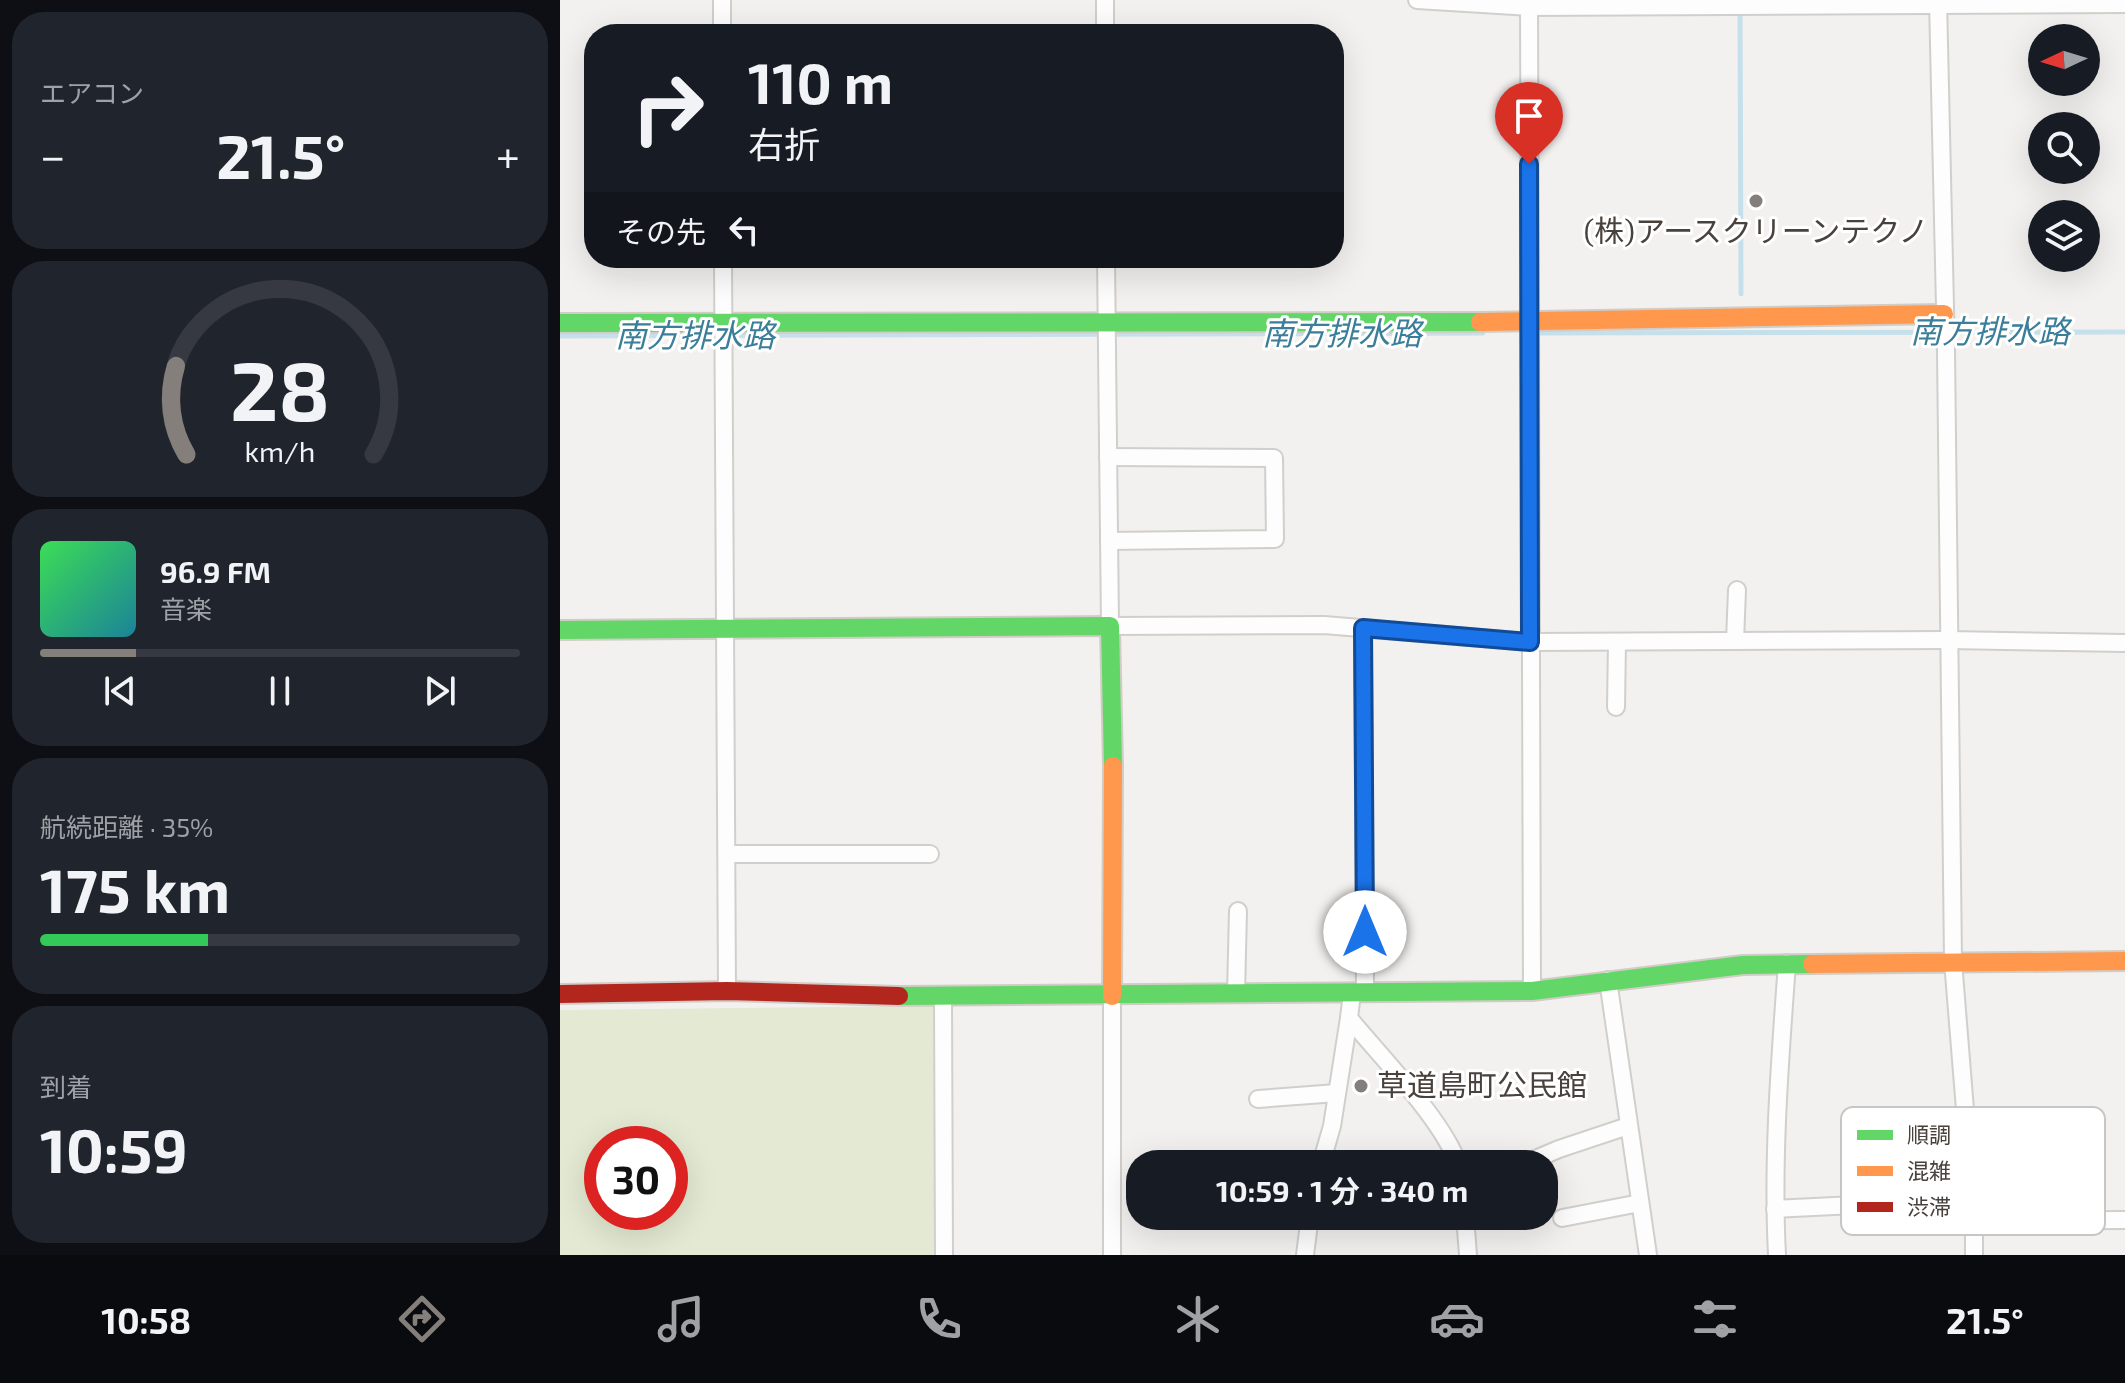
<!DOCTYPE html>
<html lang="ja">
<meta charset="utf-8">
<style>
:root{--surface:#171b24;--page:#20242c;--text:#f1f3f6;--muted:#9ea1a6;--line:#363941;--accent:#847f7a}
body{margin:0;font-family:"Exo 2","Noto Sans JP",sans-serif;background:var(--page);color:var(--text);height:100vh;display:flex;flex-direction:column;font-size:30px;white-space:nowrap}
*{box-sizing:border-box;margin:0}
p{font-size:26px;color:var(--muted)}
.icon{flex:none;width:44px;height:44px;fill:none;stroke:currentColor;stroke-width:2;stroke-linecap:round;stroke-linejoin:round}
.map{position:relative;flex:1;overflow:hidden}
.details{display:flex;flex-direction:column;gap:12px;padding:12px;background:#0d0f14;width:560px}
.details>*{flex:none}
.top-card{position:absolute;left:24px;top:24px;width:760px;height:244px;border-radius:32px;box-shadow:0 8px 32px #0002;background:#171b24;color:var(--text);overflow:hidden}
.needle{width:52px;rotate:266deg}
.tools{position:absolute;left:1468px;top:24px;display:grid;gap:16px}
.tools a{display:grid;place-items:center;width:72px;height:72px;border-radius:50%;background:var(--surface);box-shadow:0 8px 32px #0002;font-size:40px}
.speed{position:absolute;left:24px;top:1126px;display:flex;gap:16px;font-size:40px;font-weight:700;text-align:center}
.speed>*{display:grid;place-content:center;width:104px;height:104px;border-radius:50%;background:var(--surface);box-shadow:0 8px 32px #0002;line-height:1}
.speed .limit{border:12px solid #d22;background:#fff;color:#111}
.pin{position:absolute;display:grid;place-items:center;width:68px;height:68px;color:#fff;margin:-82px -34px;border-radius:50% 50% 50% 0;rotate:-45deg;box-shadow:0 0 8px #0007}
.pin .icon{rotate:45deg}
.me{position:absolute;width:88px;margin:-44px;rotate:0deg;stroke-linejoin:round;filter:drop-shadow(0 0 6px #0008)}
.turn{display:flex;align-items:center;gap:28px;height:168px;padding:0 32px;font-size:36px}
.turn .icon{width:104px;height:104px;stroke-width:2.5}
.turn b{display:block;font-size:56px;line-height:68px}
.then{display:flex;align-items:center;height:76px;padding:0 32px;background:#0003;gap:16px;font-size:30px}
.big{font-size:60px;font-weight:700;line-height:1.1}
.details .widget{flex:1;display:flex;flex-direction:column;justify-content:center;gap:12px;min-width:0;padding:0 28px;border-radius:32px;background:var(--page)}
.details .dial{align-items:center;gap:0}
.dial svg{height:208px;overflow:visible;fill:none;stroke:var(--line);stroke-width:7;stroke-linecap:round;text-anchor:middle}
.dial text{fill:var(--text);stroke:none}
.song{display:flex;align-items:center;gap:24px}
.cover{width:96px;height:96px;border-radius:12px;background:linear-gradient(135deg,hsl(130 70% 55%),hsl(190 70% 35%))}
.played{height:8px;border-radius:4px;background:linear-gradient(90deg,var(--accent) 20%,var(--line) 20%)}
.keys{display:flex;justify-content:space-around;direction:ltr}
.heat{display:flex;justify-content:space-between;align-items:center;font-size:44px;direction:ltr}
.charge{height:12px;border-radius:6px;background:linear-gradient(90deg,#34c759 35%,var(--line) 0)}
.trip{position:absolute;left:566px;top:1150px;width:432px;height:80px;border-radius:32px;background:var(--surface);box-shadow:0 8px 32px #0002;font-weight:700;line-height:80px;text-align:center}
.dock{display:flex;height:128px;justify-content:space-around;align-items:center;background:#090b0e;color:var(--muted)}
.dock .icon{width:56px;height:56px}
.dock .selected{color:var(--accent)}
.dock b{font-size:36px;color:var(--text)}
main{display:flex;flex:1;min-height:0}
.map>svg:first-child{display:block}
</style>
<main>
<section class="details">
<div class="widget"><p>エアコン</p>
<div class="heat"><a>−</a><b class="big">21.5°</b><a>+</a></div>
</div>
<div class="widget dial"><svg viewBox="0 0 100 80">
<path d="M14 69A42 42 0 1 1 86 69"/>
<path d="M14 69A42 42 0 0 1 10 35" stroke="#847f7a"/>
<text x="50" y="56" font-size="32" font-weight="700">28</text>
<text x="50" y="72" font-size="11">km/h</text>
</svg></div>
<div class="widget">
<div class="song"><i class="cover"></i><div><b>96.9 FM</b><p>音楽</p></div></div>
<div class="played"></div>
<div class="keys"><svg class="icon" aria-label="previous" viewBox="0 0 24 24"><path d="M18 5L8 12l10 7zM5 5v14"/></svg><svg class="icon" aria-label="pause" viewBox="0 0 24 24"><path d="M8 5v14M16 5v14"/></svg><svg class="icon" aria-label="next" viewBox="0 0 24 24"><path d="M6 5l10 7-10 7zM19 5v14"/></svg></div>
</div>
<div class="widget"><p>航続距離 · 35%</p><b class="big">175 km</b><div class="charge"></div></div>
<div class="widget"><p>到着</p><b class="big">10:59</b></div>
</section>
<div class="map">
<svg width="1565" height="1255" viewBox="0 0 1565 1255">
<rect width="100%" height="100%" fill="#f3f1ef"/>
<path fill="#e3e9d2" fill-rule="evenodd" d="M375 1006 374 1255H0V1010ZM42 1144H110V1212H42Z"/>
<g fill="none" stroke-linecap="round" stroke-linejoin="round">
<g stroke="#c5e0eb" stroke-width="5">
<path d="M1180 7 1181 294"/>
<path d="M973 333 1565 332"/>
<path d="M0 336 923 333"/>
</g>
<defs>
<g id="street">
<path d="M162 0V34"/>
<path d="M545 0V34"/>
<path d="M857 0 969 7 1565 4"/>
<path d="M969 0 972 991"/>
<path d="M1378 0 1386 351 1393 961 1414 1221 1565 1220"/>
<path d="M163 258 167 991"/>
<path d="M546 258 550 626 764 625 970 642 1388 640 1565 643"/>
<path d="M548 457 714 458 715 539 549 541"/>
<path d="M803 628 805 993"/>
<path d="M1175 641 1177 590"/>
<path d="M1056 707 1057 642"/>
<path d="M167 854H370"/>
<path d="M1048 980 1088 1255"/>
<path d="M792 993 789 1018C820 1056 883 1120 898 1164"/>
<path d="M676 994 678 911"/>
<path d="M552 996V1255"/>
<path d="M383 997 384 1255"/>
<path d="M698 1099 777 1093"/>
<path d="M761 1164 772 1126 789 1018"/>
<path d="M964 1164 999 1149 1068 1126"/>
<path d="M1215 1209 1295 1205"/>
<path d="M905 1216 908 1255"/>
<path d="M1002 1218 1080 1203"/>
<path d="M745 1255 750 1216"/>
<path d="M1217 1255C1212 1158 1220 1060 1227 963"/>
<path d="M1414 1255V1221"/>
</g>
<g id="fast">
<path d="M0 323 920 322"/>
<path d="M0 630 550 626 553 766"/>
<path d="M339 996 972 991 1183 965 1252 964"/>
</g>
<g id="slow">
<path d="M920 322 1384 314"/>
<path d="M1252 964 1565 961"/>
<path d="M552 996 553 766"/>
</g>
<path id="jam" d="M0 994 167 991 339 996"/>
</defs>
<use href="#street" stroke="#d1cfcc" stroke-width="20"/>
<use href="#fast" stroke="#d1cdc6" stroke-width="22"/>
<use href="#slow" stroke="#d1cdc6" stroke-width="22"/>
<use href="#jam" stroke="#d1cdc6" stroke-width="22"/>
<use href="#street" stroke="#fdfdfd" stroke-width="16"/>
<use href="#fast" stroke="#63d668" stroke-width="18"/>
<use href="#slow" stroke="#ff974d" stroke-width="18"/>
<use href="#jam" stroke="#b3261e" stroke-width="18"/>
</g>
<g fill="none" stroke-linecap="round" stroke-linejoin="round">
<defs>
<path id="route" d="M805 932 803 628 970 642 969 164"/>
</defs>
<use href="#route" stroke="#114b97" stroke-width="20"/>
<use href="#route" stroke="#1a73e8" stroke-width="14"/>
</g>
<g fill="#847f7a" stroke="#fff" stroke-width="3">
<circle cx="1196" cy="201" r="8"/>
<circle cx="801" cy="1086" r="8"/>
</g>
<g text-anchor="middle" stroke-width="6" stroke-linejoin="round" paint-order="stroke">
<g font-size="30" fill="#49413b" stroke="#fff">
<text x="1196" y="242">(株)アースクリーンテクノ</text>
<text x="817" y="1096" text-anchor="start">草道島町公民館</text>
</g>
<g font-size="32" font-style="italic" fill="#3a7e9a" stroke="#fff">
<text x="1430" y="343">南方排水路</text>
<text x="782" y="345">南方排水路</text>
<text x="135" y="347">南方排水路</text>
</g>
</g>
<rect x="1281" y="1107" width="264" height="128" rx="12" fill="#fff" stroke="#c8c6c4" stroke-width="2"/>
<rect x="1297" y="1130" width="36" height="10" fill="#63d668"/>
<rect x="1297" y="1166" width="36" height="10" fill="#ff974d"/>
<rect x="1297" y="1202" width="36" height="10" fill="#b3261e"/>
<g font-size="22" fill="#49413b">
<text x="1347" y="1143">順調</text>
<text x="1347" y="1179">混雑</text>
<text x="1347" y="1215">渋滞</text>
</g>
</svg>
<div class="tools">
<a><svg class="needle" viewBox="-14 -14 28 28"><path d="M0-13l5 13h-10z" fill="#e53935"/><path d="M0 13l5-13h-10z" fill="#9ea1a6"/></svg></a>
<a><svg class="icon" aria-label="search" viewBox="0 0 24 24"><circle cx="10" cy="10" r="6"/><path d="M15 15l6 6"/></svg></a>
<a><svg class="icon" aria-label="layers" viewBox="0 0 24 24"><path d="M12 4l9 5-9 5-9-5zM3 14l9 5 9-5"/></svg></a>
</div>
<div class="speed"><div class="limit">30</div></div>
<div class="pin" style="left:969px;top:164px;background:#d93025"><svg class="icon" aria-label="arrive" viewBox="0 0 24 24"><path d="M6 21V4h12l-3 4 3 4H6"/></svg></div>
<svg class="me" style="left:805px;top:932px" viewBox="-20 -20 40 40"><circle r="19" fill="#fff"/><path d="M0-13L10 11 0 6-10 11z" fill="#1a73e8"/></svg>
<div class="trip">10:59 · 1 分 · 340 m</div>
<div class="top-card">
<div class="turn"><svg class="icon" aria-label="right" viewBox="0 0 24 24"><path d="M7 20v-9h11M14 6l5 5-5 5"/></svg><div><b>110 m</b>右折</div></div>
<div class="then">その先<svg class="icon" aria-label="left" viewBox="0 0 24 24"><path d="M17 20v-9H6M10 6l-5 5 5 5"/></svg></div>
</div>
</div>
</main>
<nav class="dock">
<b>10:58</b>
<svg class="icon selected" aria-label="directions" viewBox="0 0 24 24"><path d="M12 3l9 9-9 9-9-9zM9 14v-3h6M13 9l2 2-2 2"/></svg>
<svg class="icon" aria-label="music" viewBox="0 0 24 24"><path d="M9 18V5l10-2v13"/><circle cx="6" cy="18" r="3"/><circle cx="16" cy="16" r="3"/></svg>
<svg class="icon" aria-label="phone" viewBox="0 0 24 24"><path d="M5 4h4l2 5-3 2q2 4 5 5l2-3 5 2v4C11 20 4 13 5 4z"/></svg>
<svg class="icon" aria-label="climate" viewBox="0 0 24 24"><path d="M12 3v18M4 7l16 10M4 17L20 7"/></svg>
<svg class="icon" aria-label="car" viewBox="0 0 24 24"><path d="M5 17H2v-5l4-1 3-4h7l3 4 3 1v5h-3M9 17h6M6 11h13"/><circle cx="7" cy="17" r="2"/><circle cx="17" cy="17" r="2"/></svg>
<svg class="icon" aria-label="filters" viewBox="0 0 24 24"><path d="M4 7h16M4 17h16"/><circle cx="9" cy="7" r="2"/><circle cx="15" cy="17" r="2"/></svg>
<b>21.5°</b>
</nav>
